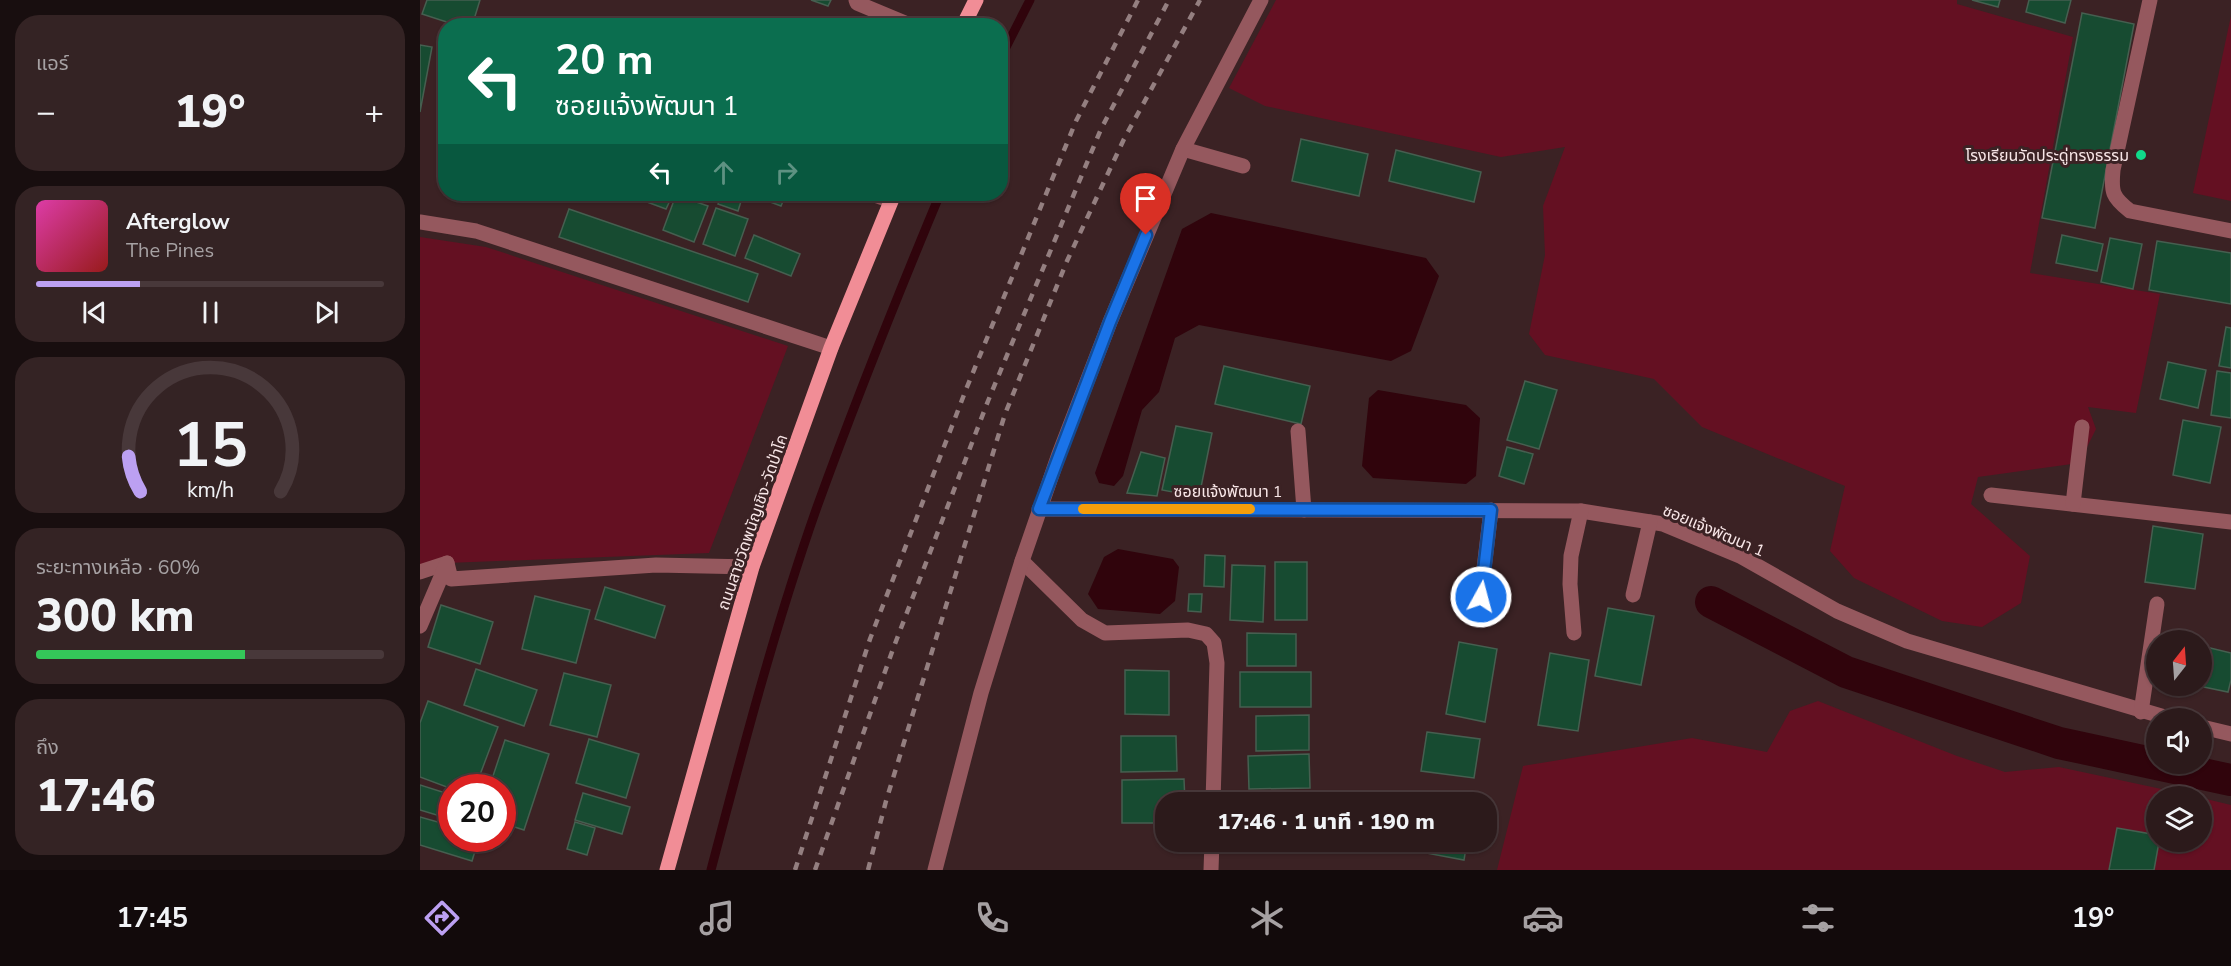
<!DOCTYPE html>
<html lang="th">
<meta charset="utf-8">
<style>
:root{--surface:#2c1a1b;--page:#342324;--text:#f1f3f6;--muted:#a6a1a3;--line:#48383a;--accent:#bca0f2}
body{margin:0;font-family:"Nunito Sans","Noto Sans Thai",sans-serif;background:var(--page);color:var(--text);height:100vh;display:flex;flex-direction:column;font-size:22px;white-space:nowrap}
*{box-sizing:border-box;margin:0}
p{font-size:20px;color:var(--muted)}
.icon{flex:none;width:33px;height:33px;fill:none;stroke:currentColor;stroke-width:2;stroke-linecap:round;stroke-linejoin:round}
.map{position:relative;flex:1;overflow:hidden}
.panel{display:flex;flex-direction:column;gap:15px;padding:15px;background:#180e0f;width:420px}
.panel>*{flex:none}
.hud{position:absolute;left:18px;top:18px;width:570px;height:183px;border-radius:24px;box-shadow:0 2px 4px #0004,0 0 0 2px var(--line);background:#0b6e4f;color:#fff;overflow:hidden}
.needle{width:39px;rotate:17deg}
.controls{position:absolute;left:1726px;top:630px;display:grid;gap:12px}
.controls a{display:grid;place-items:center;width:66px;height:66px;border-radius:50%;background:var(--surface);box-shadow:0 2px 4px #0004,0 0 0 2px var(--line);font-size:30px}
.speed{position:absolute;left:18px;top:774px;display:flex;gap:12px;font-size:30px;font-weight:700;text-align:center}
.speed>*{display:grid;place-content:center;width:78px;height:78px;border-radius:50%;background:var(--surface);box-shadow:0 2px 4px #0004,0 0 0 2px var(--line);line-height:1}
.speed .limit{border:9px solid #d22;background:#fff;color:#111}
.pin{position:absolute;display:grid;place-items:center;width:51px;height:51px;color:#fff;margin:-62px -26px;border-radius:50% 50% 50% 0;rotate:-45deg;box-shadow:0 0 6px #0007}
.pin .icon{rotate:45deg}
.me{position:absolute;width:66px;margin:-33px;rotate:7deg;stroke-linejoin:round;filter:drop-shadow(0 0 4px #0008)}
.turn{display:flex;align-items:center;gap:21px;height:126px;padding:0 18px;font-size:27px}
.turn .icon{width:78px;height:78px;stroke-width:2.5}
.turn b{display:block;font-size:42px;line-height:51px}
.lanes{display:flex;align-items:center;height:57px;padding:0 18px;background:#0003;justify-content:center;gap:30px;direction:ltr}
.lanes .off{opacity:.35}
.big{font-size:45px;font-weight:800;line-height:1.1}
.panel .card{flex:1;display:flex;flex-direction:column;justify-content:center;gap:9px;min-width:0;padding:0 21px;border-radius:24px;background:var(--page)}
.panel .dial{align-items:center;gap:0}
.dial svg{height:156px;overflow:visible;fill:none;stroke:var(--line);stroke-width:7;stroke-linecap:round;text-anchor:middle}
.dial text{fill:var(--text);stroke:none}
.song{display:flex;align-items:center;gap:18px}
.cover{width:72px;height:72px;border-radius:9px;background:linear-gradient(135deg,hsl(320 70% 55%),hsl(0 70% 35%))}
.played{height:6px;border-radius:3px;background:linear-gradient(90deg,var(--accent) 30%,var(--line) 30%)}
.keys{display:flex;justify-content:space-around;direction:ltr}
.heat{display:flex;justify-content:space-between;align-items:center;font-size:33px;direction:ltr}
.charge{height:9px;border-radius:4px;background:linear-gradient(90deg,#34c759 60%,var(--line) 0)}
.trip{position:absolute;left:735px;top:792px;width:342px;height:60px;border-radius:24px;background:var(--surface);box-shadow:0 2px 4px #0004,0 0 0 2px var(--line);font-weight:800;line-height:60px;text-align:center}
.menu{display:flex;height:96px;justify-content:space-around;align-items:center;background:#120a0b;color:var(--muted)}
.menu .icon{width:42px;height:42px}
.menu .on{color:var(--accent)}
.menu b{font-size:27px;color:var(--text)}
main{display:flex;flex:1;min-height:0}
.map>svg:first-child{display:block}
</style>
<main>
<section class="panel">
<div class="card"><p>แอร์</p>
<div class="heat"><a>−</a><b class="big">19°</b><a>+</a></div>
</div>
<div class="card">
<div class="song"><i class="cover"></i><div><b>Afterglow</b><p>The Pines</p></div></div>
<div class="played"></div>
<div class="keys"><svg class="icon" aria-label="previous" viewBox="0 0 24 24"><path d="M18 5L8 12l10 7zM5 5v14"/></svg><svg class="icon" aria-label="pause" viewBox="0 0 24 24"><path d="M8 5v14M16 5v14"/></svg><svg class="icon" aria-label="next" viewBox="0 0 24 24"><path d="M6 5l10 7-10 7zM19 5v14"/></svg></div>
</div>
<div class="card dial"><svg viewBox="0 0 100 80">
<path d="M14 69A42 42 0 1 1 86 69"/>
<path d="M14 69A42 42 0 0 1 8 51" stroke="#bca0f2"/>
<text x="50" y="56" font-size="32" font-weight="700">15</text>
<text x="50" y="72" font-size="11">km/h</text>
</svg></div>
<div class="card"><p>ระยะทางเหลือ · 60%</p><b class="big">300 km</b><div class="charge"></div></div>
<div class="card"><p>ถึง</p><b class="big">17:46</b></div>
</section>
<div class="map">
<svg width="1811" height="870" viewBox="0 0 1811 870">
<rect width="100%" height="100%" fill="#3b2224"/>
<g fill="#641022">
<path d="M856 0H1537V4L1653 37 1610 273 1740 294 1716 413 1668 407 1676 429 1659 463 1558 477 1551 504 1610 556 1601 603 1562 627 1522 621 1434 578 1410 551 1425 486 1282 427 1234 379 1125 355 1109 334 1125 255 1123 206 1145 147 1081 157 845 106 809 88Z"/>
<path d="M1811 16V201L1773 193Z"/>
<path d="M0 237 66 247 368 346 289 553 27 563 0 576Z"/>
<path d="M1398 701 1537 756 1585 772 1639 767 1774 796H1737V842H1782V798L1811 805V870H1077L1103 766 1272 738 1347 752 1370 711Z"/>
</g>
<g fill="#30040c">
<path d="M791 213 1006 258 1019 276 991 351 971 361 779 325 755 338 739 392 722 410 703 476 694 486 679 483 675 473 762 229Z"/>
<path d="M958 390 1046 405 1060 418 1056 476 1046 484 953 478 942 466 949 398Z"/>
<path d="M698 549 753 559 759 567 755 601 740 614 678 609 668 594 684 557Z"/>
</g>
<g fill="none" stroke-linecap="round" stroke-linejoin="round">
<g stroke="#30040c" stroke-width="9">
<path d="M580 59 610 0"/>
<path d="M291 870C323 748 355 626 397 507 435 402 477 297 520 194"/>
</g>
<path stroke="#30040c" stroke-width="32" d="M1291 602 1426 672 1639 743 1811 780"/>
</g>
<g fill="#174b31" stroke="#465f50" stroke-width="1.5">
<path d="M7 0H60L52 26H39L2 14Z"/>
<path d="M391 0H411L408 6Z"/>
<path d="M1552 0H1580L1578 7Z"/>
<path d="M1609 0H1651L1645 23 1606 12Z"/>
<path d="M1662 13 1714 24 1675 228 1622 218Z"/>
<path d="M0 45 12 47 0 112Z"/>
<path d="M881 139 948 154 939 196 872 181Z"/>
<path d="M976 150 1061 172 1054 202 969 181Z"/>
<path d="M230 194H253L246 209 227 202Z"/>
<path d="M269 194H291L288 201Z"/>
<path d="M302 194 323 195 318 211 298 204Z"/>
<path d="M348 194H366L361 206 345 200Z"/>
<path d="M256 195 288 206 274 242 243 230Z"/>
<path d="M296 208 328 219 315 256 283 244Z"/>
<path d="M149 209 338 274 328 302 139 237Z"/>
<path d="M334 235 380 254 371 276 325 258Z"/>
<path d="M1642 235 1683 244 1677 271 1636 263Z"/>
<path d="M1690 238 1722 244 1713 289 1681 282Z"/>
<path d="M1737 241 1811 253V304L1729 290Z"/>
<path d="M1806 327 1811 328V368L1799 366Z"/>
<path d="M1748 362 1786 370 1778 408 1740 399Z"/>
<path d="M804 366 890 386 881 424 795 404Z"/>
<path d="M1797 371 1811 373V418L1791 415Z"/>
<path d="M1105 381 1137 390 1119 449 1087 440Z"/>
<path d="M1763 420 1801 427 1790 483 1753 475Z"/>
<path d="M756 426 792 433 779 497 742 490Z"/>
<path d="M1087 447 1113 454 1104 484 1079 476Z"/>
<path d="M721 452 745 458 737 496 707 493Z"/>
<path d="M1733 526 1783 534 1775 589 1725 582Z"/>
<path d="M785 555 805 556 804 587 784 586Z"/>
<rect x="855" y="562" width="32" height="58"/>
<path d="M812 565 845 566 843 622 810 620Z"/>
<path d="M185 587 245 606 235 638 175 619Z"/>
<path d="M769 594H782L781 612 768 611Z"/>
<path d="M115 596 170 610 156 663 102 649Z"/>
<path d="M21 605 73 622 60 664 8 647Z"/>
<path d="M1188 608 1234 616 1221 685 1175 676Z"/>
<path d="M827 633 876 634V666H827Z"/>
<path d="M1039 642 1077 649 1065 722 1026 714Z"/>
<path d="M1782 646 1811 653V680L1808 692 1779 686H1782Z"/>
<path d="M1130 653 1169 660 1158 731 1118 725Z"/>
<path d="M56 669 117 690 104 726 44 705Z"/>
<path d="M705 670 749 671V715L705 714Z"/>
<rect x="820" y="672" width="71" height="35"/>
<path d="M144 673 191 685 177 737 130 725Z"/>
<path d="M8 701 78 727 55 788H32V789L0 777V723Z"/>
<path d="M889 715V750L836 751V716Z"/>
<path d="M1007 732 1060 739 1054 778 1001 771Z"/>
<path d="M701 736H756L757 771 701 772Z"/>
<path d="M169 739 219 754 206 798 156 783Z"/>
<path d="M85 740 129 754 104 830 82 823V788H69Z"/>
<path d="M889 754 890 788 829 789 828 756Z"/>
<path d="M764 779 765 802H746V823H702V780Z"/>
<path d="M0 785 32 795 30 819 0 810Z"/>
<path d="M163 793 210 807 202 834 155 820Z"/>
<path d="M840 795 878 796V802H840Z"/>
<path d="M0 817 32 826V838H59L52 861 0 845Z"/>
<path d="M155 822 175 828 167 855 147 849Z"/>
<path d="M1697 828 1737 835V842H1739L1734 870H1689Z"/>
<path d="M1008 842H1047L1044 860 1006 853Z"/>
</g>
<g fill="none" stroke-linecap="round" stroke-linejoin="round">
<g stroke="#95585e" stroke-width="15">
<path d="M436 0 437 3 492 26"/>
<path d="M1730 0 1693 170C1691 192 1692 197 1710 211L1811 231"/>
<path d="M763 149 823 166"/>
<path d="M452 194 471 201"/>
<path d="M0 222 56 231 411 348"/>
<path d="M878 431 884 510"/>
<path d="M1571 495 1811 522"/>
<path d="M1653 504 1662 427"/>
<path d="M619 509 1161 511 1243 524 1320 556 1417 611 1487 641 1748 718"/>
<path d="M602 561 662 620 685 633 768 630 786 634 794 643 797 663 793 802"/>
<path d="M0 572 27 563"/>
<path d="M1213 595 1230 522"/>
<path d="M1058 619 1071 510"/>
<path d="M0 626 27 563 31 579 236 565 332 567"/>
<path d="M1154 633 1150 584 1151 556 1161 511"/>
<path d="M1721 712 1737 604"/>
<path d="M1782 727 1811 734"/>
<path d="M515 870 561 693 602 561 639 454 690 322 763 149 841 0"/>
<path d="M791 870 792 842"/>
</g>
<g stroke="#f18d96" stroke-width="15">
<path d="M543 26 556 0"/>
<path d="M247 870 332 567 411 348 474 194"/>
</g>
<g stroke="#947f80" stroke-width="4.5" stroke-dasharray="8 8" stroke-linecap="butt">
<path d="M375 870 450 639 547 387 656 121 718 0"/>
<path d="M395 870 473 649 568 401 681 129 749 0"/>
<path d="M448 870 466 801 585 414 647 261 704 139 780 0"/>
</g>
</g>
<g fill="none" stroke-linecap="round" stroke-linejoin="round">
<defs>
<path id="route" d="M726 235 690 322 619 509 1071 510 1061 597"/>
</defs>
<use href="#route" stroke="#114b97" stroke-width="15"/>
<use href="#route" stroke="#1a73e8" stroke-width="10"/>
<path stroke="#f59e0b" stroke-width="10" d="M663 509H830"/>
</g>
<circle fill="#10d98a" stroke="#3b2224" stroke-width="2" cx="1721" cy="155" r="6"/>
<g text-anchor="middle" stroke-width="6" stroke-linejoin="round" paint-order="stroke">
<g font-size="16" fill="#f8e6e7" stroke="#3b2224" text-anchor="end">
<text x="1709" y="161">โรงเรียนวัดประดู่ทรงธรรม</text>
</g>
<g font-size="16" fill="#f8e6e7" stroke="#3b2224">
<text x="808" y="497">ซอยแจ้งพัฒนา 1</text>
<text transform="translate(332 522) rotate(-71)" y="6">ถนนสายวัดพนัญเชิง-วัดป่าโค</text>
<text transform="translate(1294 530) rotate(23)" y="6">ซอยแจ้งพัฒนา 1</text>
</g>
</g>
</svg>
<div class="controls">
<a><svg class="needle" viewBox="-14 -14 28 28"><path d="M0-13l5 13h-10z" fill="#e53935"/><path d="M0 13l5-13h-10z" fill="#a6a1a3"/></svg></a>
<a><svg class="icon" aria-label="sound" viewBox="0 0 24 24"><path d="M4 9h4l5-4v14l-5-4H4zM17 9q2 3 0 6"/></svg></a>
<a><svg class="icon" aria-label="layers" viewBox="0 0 24 24"><path d="M12 4l9 5-9 5-9-5zM3 14l9 5 9-5"/></svg></a>
</div>
<div class="speed"><div class="limit">20</div></div>
<div class="pin" style="left:726px;top:235px;background:#d93025"><svg class="icon" aria-label="arrive" viewBox="0 0 24 24"><path d="M6 21V4h12l-3 4 3 4H6"/></svg></div>
<svg class="me" style="left:1061px;top:597px" viewBox="-20 -20 40 40"><circle r="17" fill="#1a73e8" stroke="#fff" stroke-width="3"/><path d="M0-11L8 9 0 5-8 9z" fill="#fff"/></svg>
<div class="trip">17:46 · 1 นาที · 190 m</div>
<div class="hud">
<div class="turn"><svg class="icon" aria-label="left" viewBox="0 0 24 24"><path d="M17 20v-9H6M10 6l-5 5 5 5"/></svg><div><b>20 m</b>ซอยแจ้งพัฒนา 1</div></div>
<div class="lanes"><svg class="icon" aria-label="left" viewBox="0 0 24 24"><path d="M17 20v-9H6M10 6l-5 5 5 5"/></svg><svg class="icon off" aria-label="ahead" viewBox="0 0 24 24"><path d="M12 20V5M6 11l6-6 6 6"/></svg><svg class="icon off" aria-label="right" viewBox="0 0 24 24"><path d="M7 20v-9h11M14 6l5 5-5 5"/></svg></div>
</div>
</div>
</main>
<nav class="menu">
<b>17:45</b>
<svg class="icon on" aria-label="directions" viewBox="0 0 24 24"><path d="M12 3l9 9-9 9-9-9zM9 14v-3h6M13 9l2 2-2 2"/></svg>
<svg class="icon" aria-label="music" viewBox="0 0 24 24"><path d="M9 18V5l10-2v13"/><circle cx="6" cy="18" r="3"/><circle cx="16" cy="16" r="3"/></svg>
<svg class="icon" aria-label="phone" viewBox="0 0 24 24"><path d="M5 4h4l2 5-3 2q2 4 5 5l2-3 5 2v4C11 20 4 13 5 4z"/></svg>
<svg class="icon" aria-label="climate" viewBox="0 0 24 24"><path d="M12 3v18M4 7l16 10M4 17L20 7"/></svg>
<svg class="icon" aria-label="car" viewBox="0 0 24 24"><path d="M5 17H2v-5l4-1 3-4h7l3 4 3 1v5h-3M9 17h6M6 11h13"/><circle cx="7" cy="17" r="2"/><circle cx="17" cy="17" r="2"/></svg>
<svg class="icon" aria-label="filters" viewBox="0 0 24 24"><path d="M4 7h16M4 17h16"/><circle cx="9" cy="7" r="2"/><circle cx="15" cy="17" r="2"/></svg>
<b>19°</b>
</nav>
